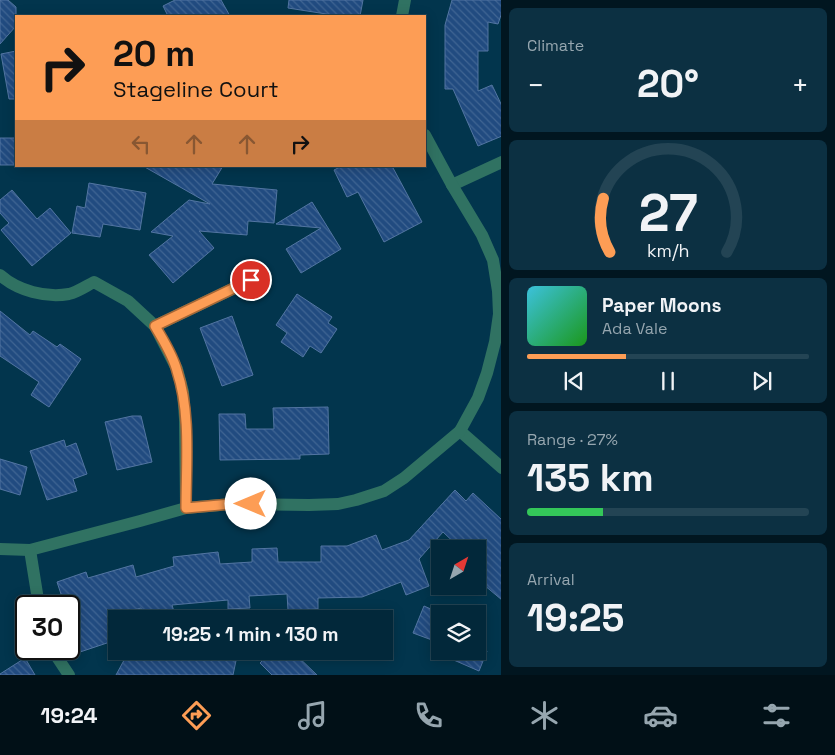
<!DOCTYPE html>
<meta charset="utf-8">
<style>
:root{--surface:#02283a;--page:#0c3042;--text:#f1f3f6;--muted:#96a6af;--line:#234454;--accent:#fd9d55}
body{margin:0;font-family:"Space Grotesk",sans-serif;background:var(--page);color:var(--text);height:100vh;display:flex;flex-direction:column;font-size:19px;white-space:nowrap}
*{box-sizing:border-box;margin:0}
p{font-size:16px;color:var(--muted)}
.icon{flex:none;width:28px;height:28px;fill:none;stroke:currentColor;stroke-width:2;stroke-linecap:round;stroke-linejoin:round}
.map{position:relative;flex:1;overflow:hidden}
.drawer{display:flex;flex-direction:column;gap:8px;padding:8px;background:#011620;width:334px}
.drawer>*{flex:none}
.top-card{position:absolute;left:15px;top:15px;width:411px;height:152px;border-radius:0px;box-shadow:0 2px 12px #0003,0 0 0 1px var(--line);background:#fd9d55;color:#111;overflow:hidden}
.needle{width:32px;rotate:39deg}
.buttons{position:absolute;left:431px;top:540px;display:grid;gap:10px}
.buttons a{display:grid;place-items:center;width:55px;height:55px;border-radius:0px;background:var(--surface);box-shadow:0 2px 12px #0003,0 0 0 1px var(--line);font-size:25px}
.speed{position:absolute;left:15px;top:595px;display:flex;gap:10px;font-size:25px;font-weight:700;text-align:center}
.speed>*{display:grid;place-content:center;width:65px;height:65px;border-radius:50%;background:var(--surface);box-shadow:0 2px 12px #0003,0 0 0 1px var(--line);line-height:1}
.speed .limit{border:2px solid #111;border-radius:8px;background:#fff;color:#111}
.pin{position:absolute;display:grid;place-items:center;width:42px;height:42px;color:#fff;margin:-21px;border:2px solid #fff;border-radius:50%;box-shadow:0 1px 5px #0007}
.me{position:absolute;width:55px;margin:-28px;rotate:270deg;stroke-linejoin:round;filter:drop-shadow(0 0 4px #0008)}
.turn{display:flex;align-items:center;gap:18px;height:105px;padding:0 15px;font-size:22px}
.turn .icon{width:65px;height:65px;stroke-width:2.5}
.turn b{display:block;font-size:35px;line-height:42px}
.lanes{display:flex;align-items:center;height:48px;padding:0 15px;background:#0003;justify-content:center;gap:25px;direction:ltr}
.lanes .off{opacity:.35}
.big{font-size:38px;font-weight:600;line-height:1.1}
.drawer .card{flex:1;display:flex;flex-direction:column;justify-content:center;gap:8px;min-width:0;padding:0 18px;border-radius:8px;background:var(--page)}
.drawer .dial{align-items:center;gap:0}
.dial svg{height:130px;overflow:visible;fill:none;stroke:var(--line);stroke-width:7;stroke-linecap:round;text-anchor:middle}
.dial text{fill:var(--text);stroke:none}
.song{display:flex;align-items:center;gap:15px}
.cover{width:60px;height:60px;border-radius:8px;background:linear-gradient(135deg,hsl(190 70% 55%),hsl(120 70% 35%))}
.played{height:5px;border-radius:2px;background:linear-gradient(90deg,var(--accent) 35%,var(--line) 35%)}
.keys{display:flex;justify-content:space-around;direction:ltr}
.heat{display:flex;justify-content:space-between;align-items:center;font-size:28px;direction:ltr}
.charge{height:8px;border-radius:4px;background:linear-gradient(90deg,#34c759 27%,var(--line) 0)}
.trip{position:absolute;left:108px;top:610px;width:285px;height:50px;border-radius:0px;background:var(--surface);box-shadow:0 2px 12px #0003,0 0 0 1px var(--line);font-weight:600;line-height:50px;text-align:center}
.menu{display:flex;height:80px;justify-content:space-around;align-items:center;background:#011017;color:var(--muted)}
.menu .icon{width:35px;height:35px}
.menu .on{color:var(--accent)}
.menu b{font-size:22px;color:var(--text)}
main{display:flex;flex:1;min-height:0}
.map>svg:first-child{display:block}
</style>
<main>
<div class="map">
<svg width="502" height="675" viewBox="0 0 502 675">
<defs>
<pattern id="building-back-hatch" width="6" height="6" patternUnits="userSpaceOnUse" patternTransform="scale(1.25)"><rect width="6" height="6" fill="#214b80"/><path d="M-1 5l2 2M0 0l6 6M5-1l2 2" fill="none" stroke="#406593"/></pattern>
</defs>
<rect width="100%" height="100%" fill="#02354d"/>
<g fill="url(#building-back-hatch)" stroke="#5275a2">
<path d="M0 0H8L16 7V26L0 44Z"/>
<path d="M175 0H221L230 16H168L163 6Z"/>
<path d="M289 0H363L360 16H339L288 8Z"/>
<path d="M452 0H502V12L498 24 488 22V51H478V91L492 85 502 106V136L478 146 453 89H445V25Z"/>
<path d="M16 51V99H9L1 54Z"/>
<rect x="0" y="138" width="16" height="27"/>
<path d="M143 166H223L212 184 277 190 274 223 248 221 247 235 199 231 214 248 173 283 149 255 173 236 151 232 189 200 210 204Z"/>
<path d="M342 166H392L422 222 384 242 358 192 347 197 334 170Z"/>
<path d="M89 183 146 193 140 230 103 224 100 237 72 233 77 206 85 208Z"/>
<path d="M12 190 37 219 50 208 71 233 32 266 1 230 9 223 0 213V200Z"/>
<path d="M312 202 341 249 301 273 286 249 321 228 276 224Z"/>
<path d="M297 294 332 317 328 323 337 329 321 353 310 346 303 357 281 342 287 333 276 325Z"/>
<path d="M0 311 30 335 33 331 57 347 60 344 81 359 49 407 31 395 39 382 0 356Z"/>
<path d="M232 316 253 375 222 386 200 328Z"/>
<path d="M328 407 329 454 300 455V459L220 460 219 414H245L246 429H274L273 408Z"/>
<path d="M132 416H141L152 462 117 470 105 422Z"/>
<path d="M64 440 66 447 76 443 87 474 73 479 77 491 47 500 30 451Z"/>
<path d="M0 459 27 467 20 495 0 489Z"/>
<path d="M455 490 466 501 473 493 502 520V600L478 580V549H461L443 532 419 559 429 586 406 595 401 582 362 597 318 598V609L288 610 287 594 249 596 250 608 228 609V600L172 605 175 615 162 619H144L141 608 108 617 116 640 80 652 69 618V606H65L57 582 86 572 88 578 133 565 136 577 174 566 173 557 218 552 220 564 252 562V549L277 548 278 562H321V546H347L376 535 382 550 409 540Z"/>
<path d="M424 606 440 613V643L413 633Z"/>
<path d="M129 651H238L233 675H116Z"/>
<path d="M272 651H292L317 675H272L260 663Z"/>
<path d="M433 651H487L479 671Z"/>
<path d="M25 658 35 675H0V674Z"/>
</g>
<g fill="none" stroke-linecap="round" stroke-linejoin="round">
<g stroke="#307262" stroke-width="12">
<path d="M402 16 405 0"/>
<path d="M452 185 502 162"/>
<path d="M0 275C18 291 46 298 69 294 78 292 86 286 94 282L128 301 155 326 177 369 183 392 185 419 186 508"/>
<path d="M155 326 251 280"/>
<path d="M460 431 502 468"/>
<path d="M0 549 30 550 140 521 186 508 231 504 309 505 338 504 356 500 384 491 404 478 460 431 478 398 487 373 495 342 499 314 498 291 493 260 482 235 452 185 425 135"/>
<path d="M30 550 39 606"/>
<path d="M53 649 55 654 69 675"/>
</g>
</g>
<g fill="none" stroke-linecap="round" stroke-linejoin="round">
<defs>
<path id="route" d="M251 280 155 326C163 340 173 355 177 371 191 413 186 464 186 508L231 504H251"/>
</defs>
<use href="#route" stroke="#a46637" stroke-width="12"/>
<use href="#route" stroke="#fd9d55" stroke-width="9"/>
</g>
</svg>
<div class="buttons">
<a><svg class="needle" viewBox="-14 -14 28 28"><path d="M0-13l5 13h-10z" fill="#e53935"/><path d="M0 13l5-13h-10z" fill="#96a6af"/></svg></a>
<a><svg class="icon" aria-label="layers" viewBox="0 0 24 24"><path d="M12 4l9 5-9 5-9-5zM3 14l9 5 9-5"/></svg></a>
</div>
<div class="speed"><div class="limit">30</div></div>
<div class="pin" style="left:251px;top:280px;background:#d93025"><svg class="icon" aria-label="arrive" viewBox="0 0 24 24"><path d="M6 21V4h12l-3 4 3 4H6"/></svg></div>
<svg class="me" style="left:251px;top:504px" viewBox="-20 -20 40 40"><circle r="19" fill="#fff"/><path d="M0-13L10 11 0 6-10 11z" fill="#fd9d55"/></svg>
<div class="trip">19:25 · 1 min · 130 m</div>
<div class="top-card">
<div class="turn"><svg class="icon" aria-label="right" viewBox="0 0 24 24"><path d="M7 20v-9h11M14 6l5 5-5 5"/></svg><div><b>20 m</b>Stageline Court</div></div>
<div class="lanes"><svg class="icon off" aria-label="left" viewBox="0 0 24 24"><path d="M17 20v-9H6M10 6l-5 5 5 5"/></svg><svg class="icon off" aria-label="ahead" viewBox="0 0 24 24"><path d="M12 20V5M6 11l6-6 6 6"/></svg><svg class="icon off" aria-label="ahead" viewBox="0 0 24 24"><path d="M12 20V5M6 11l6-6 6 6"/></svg><svg class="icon" aria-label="right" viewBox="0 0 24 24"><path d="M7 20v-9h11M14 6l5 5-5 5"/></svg></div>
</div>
</div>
<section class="drawer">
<div class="card"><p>Climate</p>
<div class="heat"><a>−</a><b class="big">20°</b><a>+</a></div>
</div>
<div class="card dial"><svg viewBox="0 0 100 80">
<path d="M14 69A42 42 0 1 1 86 69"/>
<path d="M14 69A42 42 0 0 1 10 36" stroke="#fd9d55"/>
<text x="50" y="56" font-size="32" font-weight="700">27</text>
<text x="50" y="72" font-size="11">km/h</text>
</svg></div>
<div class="card">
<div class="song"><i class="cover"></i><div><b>Paper Moons</b><p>Ada Vale</p></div></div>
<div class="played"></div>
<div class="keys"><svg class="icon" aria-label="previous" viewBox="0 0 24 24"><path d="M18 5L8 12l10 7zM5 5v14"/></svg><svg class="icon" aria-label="pause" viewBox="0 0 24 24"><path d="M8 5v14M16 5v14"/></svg><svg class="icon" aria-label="next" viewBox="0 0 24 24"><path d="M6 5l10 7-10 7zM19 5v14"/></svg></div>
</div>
<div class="card"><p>Range · 27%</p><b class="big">135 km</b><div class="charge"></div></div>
<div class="card"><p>Arrival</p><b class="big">19:25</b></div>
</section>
</main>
<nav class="menu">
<b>19:24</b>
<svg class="icon on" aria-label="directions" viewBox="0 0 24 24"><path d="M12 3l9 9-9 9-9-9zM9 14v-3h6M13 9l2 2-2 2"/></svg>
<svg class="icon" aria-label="music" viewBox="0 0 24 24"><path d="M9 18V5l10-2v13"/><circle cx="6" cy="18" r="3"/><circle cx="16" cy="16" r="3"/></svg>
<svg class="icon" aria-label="phone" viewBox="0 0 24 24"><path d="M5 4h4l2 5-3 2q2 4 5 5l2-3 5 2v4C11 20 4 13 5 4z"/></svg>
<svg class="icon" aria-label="climate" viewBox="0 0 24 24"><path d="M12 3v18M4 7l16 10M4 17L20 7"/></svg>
<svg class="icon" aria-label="car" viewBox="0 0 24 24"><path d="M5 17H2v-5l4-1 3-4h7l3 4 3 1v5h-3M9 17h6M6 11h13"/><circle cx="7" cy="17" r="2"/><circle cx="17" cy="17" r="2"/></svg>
<svg class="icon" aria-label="filters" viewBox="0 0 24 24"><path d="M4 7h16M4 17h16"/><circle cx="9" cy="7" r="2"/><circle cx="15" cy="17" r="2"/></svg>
</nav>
